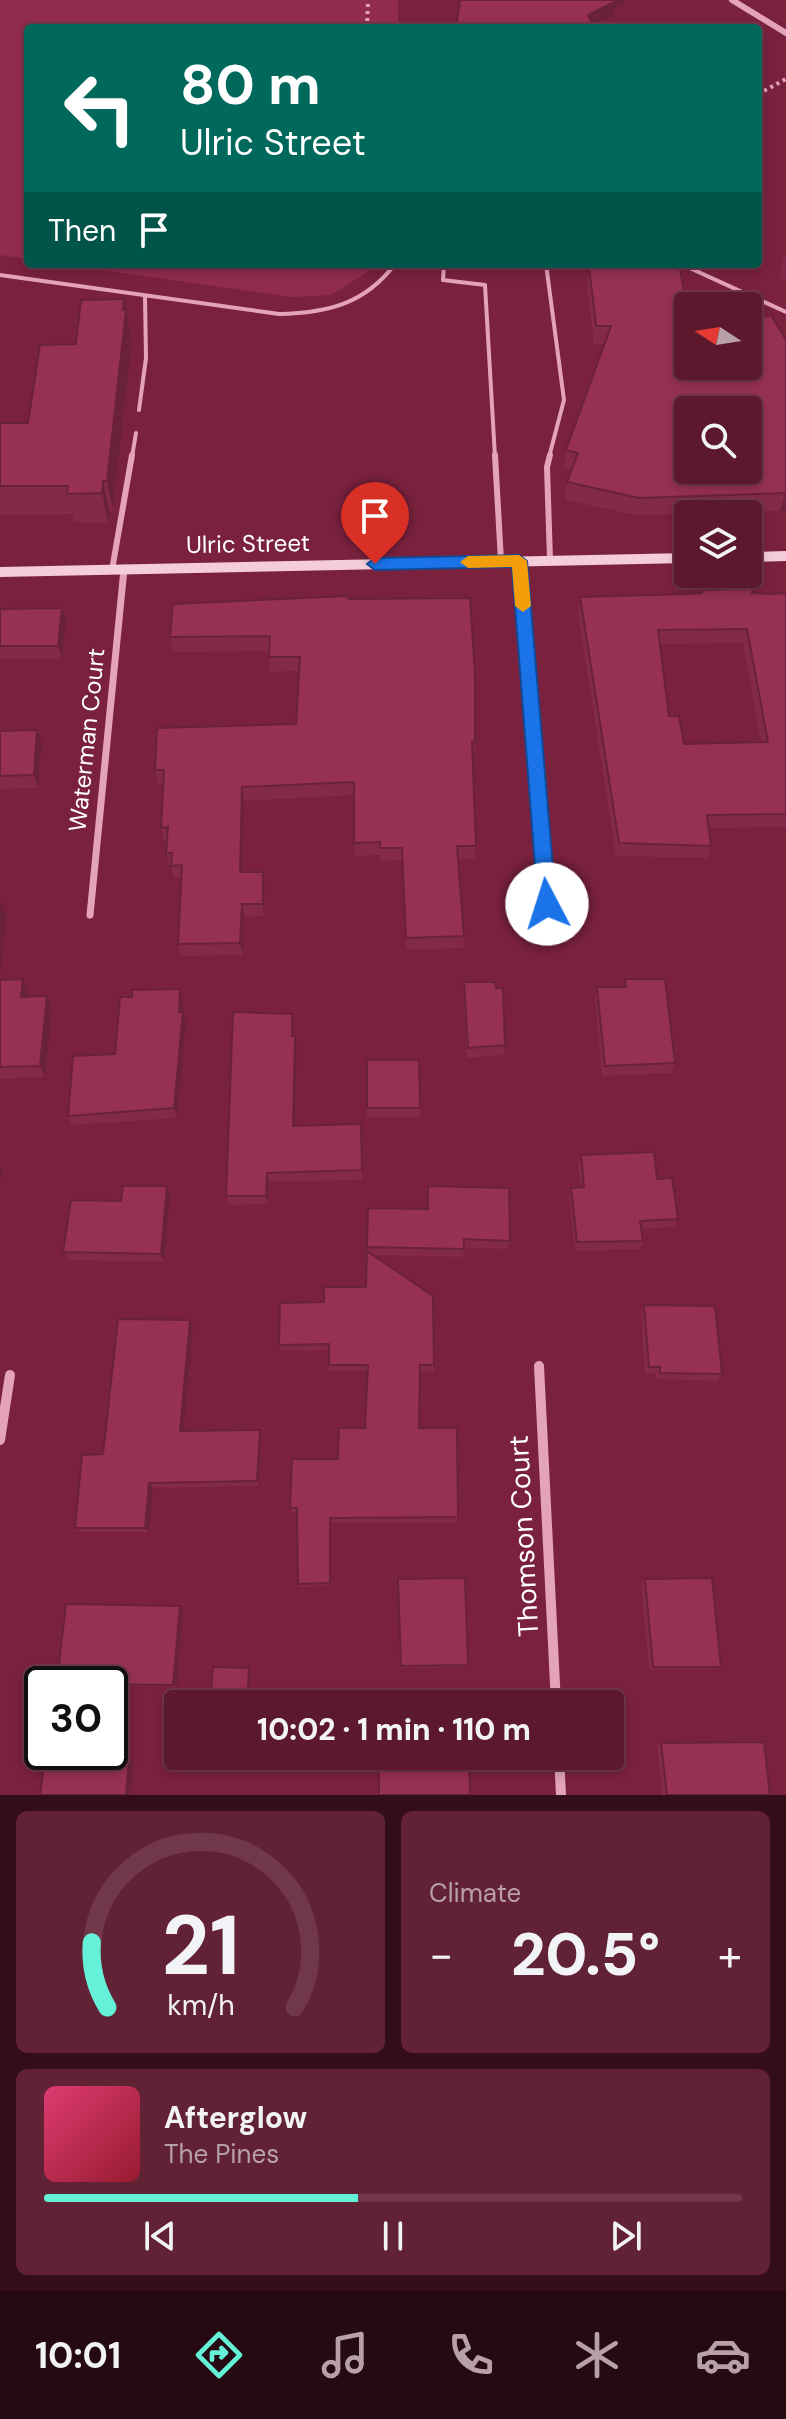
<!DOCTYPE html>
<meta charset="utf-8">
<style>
:root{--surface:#5c192e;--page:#622236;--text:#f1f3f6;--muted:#b8a0aa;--line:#71384a;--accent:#65f1d8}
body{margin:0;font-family:"DM Sans",sans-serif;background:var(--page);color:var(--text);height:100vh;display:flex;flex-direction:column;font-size:30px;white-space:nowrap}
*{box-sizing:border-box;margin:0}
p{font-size:26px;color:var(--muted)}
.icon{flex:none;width:44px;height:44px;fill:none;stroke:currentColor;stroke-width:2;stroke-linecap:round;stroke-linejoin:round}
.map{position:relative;height:1795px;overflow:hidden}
.side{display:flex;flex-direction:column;gap:16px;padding:16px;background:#330e19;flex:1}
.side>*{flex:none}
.banner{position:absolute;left:24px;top:24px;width:738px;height:244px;border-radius:8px;box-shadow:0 4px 12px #0003,0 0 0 2px var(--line);background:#00695c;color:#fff;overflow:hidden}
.needle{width:52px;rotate:282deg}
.tools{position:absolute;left:674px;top:292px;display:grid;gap:16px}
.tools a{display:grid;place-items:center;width:88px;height:88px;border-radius:8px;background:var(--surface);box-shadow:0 4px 12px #0003,0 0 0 2px var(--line);font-size:40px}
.speed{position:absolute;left:24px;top:1666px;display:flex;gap:16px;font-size:40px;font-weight:700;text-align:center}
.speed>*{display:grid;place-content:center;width:104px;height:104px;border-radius:50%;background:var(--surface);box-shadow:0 4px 12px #0003,0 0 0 2px var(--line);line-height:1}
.speed .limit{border:4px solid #111;border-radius:12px;background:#fff;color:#111}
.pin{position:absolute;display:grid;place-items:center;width:68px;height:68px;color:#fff;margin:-82px -34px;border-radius:50% 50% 50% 0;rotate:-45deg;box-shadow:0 0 8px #0007}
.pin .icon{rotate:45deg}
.me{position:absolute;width:88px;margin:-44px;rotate:355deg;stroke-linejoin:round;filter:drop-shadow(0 0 6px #0008)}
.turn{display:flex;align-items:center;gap:28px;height:168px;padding:0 24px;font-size:36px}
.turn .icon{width:104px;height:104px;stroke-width:2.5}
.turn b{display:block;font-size:56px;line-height:68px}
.then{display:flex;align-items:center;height:76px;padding:0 24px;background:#0003;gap:16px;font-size:30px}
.big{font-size:60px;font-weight:800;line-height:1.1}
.side .card{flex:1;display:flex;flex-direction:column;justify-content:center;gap:12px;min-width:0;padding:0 28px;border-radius:12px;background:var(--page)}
.side .dial{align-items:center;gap:0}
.dial svg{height:208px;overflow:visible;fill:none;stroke:var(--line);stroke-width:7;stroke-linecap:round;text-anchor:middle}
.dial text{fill:var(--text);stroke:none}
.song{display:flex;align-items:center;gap:24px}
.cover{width:96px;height:96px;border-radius:12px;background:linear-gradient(135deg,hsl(340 70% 55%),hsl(350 70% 35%))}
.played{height:8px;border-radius:4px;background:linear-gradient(90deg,var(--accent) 45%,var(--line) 45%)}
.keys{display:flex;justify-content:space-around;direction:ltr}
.heat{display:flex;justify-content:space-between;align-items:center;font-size:44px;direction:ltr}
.side .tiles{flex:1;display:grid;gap:16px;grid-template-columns:1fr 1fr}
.card:last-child{grid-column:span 2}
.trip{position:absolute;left:164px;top:1690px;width:460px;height:80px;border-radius:8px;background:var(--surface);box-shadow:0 4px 12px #0003,0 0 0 2px var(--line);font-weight:800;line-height:80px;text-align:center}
.dock{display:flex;height:128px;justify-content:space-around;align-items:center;background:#250a12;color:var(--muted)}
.dock .icon{width:56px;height:56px}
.dock .on{color:var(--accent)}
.dock b{font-size:36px;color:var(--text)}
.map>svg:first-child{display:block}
</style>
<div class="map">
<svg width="786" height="1795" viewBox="0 0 786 1795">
<rect width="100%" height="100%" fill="#7a213e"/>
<g fill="#922c4e">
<path d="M0 0H398V28H28V259L0 255Z"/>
<path d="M60 264H380L331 295 291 297Z"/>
</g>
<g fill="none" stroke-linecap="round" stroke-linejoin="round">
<g stroke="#e5a3ba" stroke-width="4" stroke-dasharray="3 4" stroke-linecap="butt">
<path d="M367 28 368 0"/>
<path d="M758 94 786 79"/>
</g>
<g stroke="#e5a3ba" stroke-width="4">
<path d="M444 264 443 280 485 285 495 457"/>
<path d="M546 264 564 400 549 457"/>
<path d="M681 264 786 312"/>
<path d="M0 275 279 314C327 313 365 304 395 264"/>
<path d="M139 410 146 358 145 297"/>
<path d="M132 457 136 433"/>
</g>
<g stroke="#e5a3ba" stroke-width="6">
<path d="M495 455 501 561"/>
<path d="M550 455 547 467 550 560"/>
<path d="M112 570 132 455"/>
</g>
<path stroke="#e5a3ba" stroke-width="6" d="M732 0 786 33"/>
<g stroke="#e5a3ba" stroke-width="7">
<path d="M519 561 547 904"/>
<path d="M90 915 124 569"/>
</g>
<g stroke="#e5a3ba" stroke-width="10">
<path d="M539 1366 556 1704"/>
<path d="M0 1440 10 1375"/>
<path d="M559 1756 561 1795"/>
</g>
<g fill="#f5cdda" fill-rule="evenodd">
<path d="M786 551V561L748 562V552Z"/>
<path d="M688 553V563L0 577V567Z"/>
</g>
</g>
<g fill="#822a47" fill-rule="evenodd">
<path d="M786 256V282L779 277 783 258Z"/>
<path d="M589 266 688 366 786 340V509L780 511 636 515 565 500 567 482 572 470 564 468 566 450 604 344 594 345 587 285Z"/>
<path d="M124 299 132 340 113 510H109L108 522H74L72 514 0 515V423H28L76 344Z"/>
<path d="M701 590 768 594 786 593V827L708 828 711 846 707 858 616 856 578 612 580 597 687 594 700 593ZM743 643 761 742 684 744 669 716 660 644Z"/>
<path d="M349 599 475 742 474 756 473 755 476 846 475 859H458L464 936 463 948 406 950 402 860 380 861V855L355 856 354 795 244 801 242 872 265 885 264 916 244 917 243 955 181 956 178 944 182 878H174L171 865H169L166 853 167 840 164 841 161 828 163 783 158 784 155 770 296 724 299 671 270 672 269 651 173 652 170 637Z"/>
<path d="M0 609 66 621 62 659H0Z"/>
<path d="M0 731 42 743 38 788 0 789Z"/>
<path d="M23 979 28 991V996H47L52 1008 45 1077 0 1079V980Z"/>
<path d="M625 979 675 1063 671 1073 602 1076 595 997 597 987H623Z"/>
<path d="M464 982 505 1045 503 1055 467 1058 463 993Z"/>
<path d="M183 1000V1012L186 1023 177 1118 72 1125 68 1116 115 1054Z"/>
<path d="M292 1014 293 1036 297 1046 294 1126 361 1124 362 1180 269 1182 268 1204 229 1205 226 1196Z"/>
<path d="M367 1060 420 1108V1117L367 1118Z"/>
<path d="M581 1155 657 1179 678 1219 674 1227 642 1229 643 1241 640 1249 575 1251 569 1197 571 1188 581 1187 578 1164Z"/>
<path d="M167 1186 170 1195 164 1262 68 1260 63 1252 121 1201Z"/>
<path d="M368 1208 510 1241 508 1249 464 1248 463 1257 373 1255 434 1365V1371L420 1372 419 1428 458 1517 457 1522H331V1586L300 1587 298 1584 297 1512H291L290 1508 338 1459 365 1428 367 1371H329V1350L281 1351 279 1345 324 1302 366 1287Z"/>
<path d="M644 1305 722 1374 717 1381 656 1379V1374H645L641 1313Z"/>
<path d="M193 1327 183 1431 260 1430 261 1436 259 1486 153 1488 149 1532H80L75 1528 103 1454Z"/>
<path d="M398 1579 468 1665 467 1667 400 1668Z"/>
<path d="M645 1579 721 1667 716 1669H649L641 1582Z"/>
<path d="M183 1609 177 1687 110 1686V1684L76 1676H64L58 1673Z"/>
<path d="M661 1743 770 1795H662L657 1744Z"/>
</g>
<g fill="#6a223a">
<path d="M608 0H624V4L615 8 614 16 589 28 588 15Z"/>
<path d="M124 299 132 340 113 510 107 481Z"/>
<path d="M103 481 109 510 108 522 102 493Z"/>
<path d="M785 493 786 509 780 511Z"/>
<path d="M62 608 66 621 62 659 58 646Z"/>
<path d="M37 730 42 743 38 788 34 775Z"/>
<path d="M242 787 244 801 242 885 240 872Z"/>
<path d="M263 872 265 885 264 916 263 904Z"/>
<path d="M1 901 7 914 0 973V911Z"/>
<path d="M242 904 244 917 243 955 240 943Z"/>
<path d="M23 979 28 991 27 1009 21 997Z"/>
<path d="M180 989 183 1000 182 1023 179 1012Z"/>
<path d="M47 996 52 1008 45 1077 40 1066Z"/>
<path d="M183 1012 186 1023 177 1118 174 1108Z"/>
<path d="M295 1036 297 1046 294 1136 293 1126Z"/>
<path d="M0 1167 2 1170 0 1185Z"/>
<path d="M267 1173 269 1182 268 1204 266 1196Z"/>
<path d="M167 1186 170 1195 164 1262 161 1254Z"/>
<path d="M190 1320 193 1327 183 1436 180 1431Z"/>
<path d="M260 1430 261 1436 259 1486 257 1481Z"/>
<path d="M149 1483 153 1488 149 1532 145 1528Z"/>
<path d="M330 1518 331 1522V1586L330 1583Z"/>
<path d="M180 1606 183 1609 177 1687 173 1685Z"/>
<path d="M249 1668 250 1669 248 1704H247Z"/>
<path d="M129 1760 134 1761 131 1795H126Z"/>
</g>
<g fill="#973153" stroke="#6a223a" stroke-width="2" fill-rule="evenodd">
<path d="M460 0H615L616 1 588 15 594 28H456Z"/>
<path d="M592 264H679L685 297H727L729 306H688V366H748V321L771 315 786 340V493L639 498 567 482 578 453 566 450 611 326H596L589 266ZM688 410H748V470H688Z"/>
<path d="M124 299 123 310H126L107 481H103L102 493 67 494 68 486H0V423H28L40 345 76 344 81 300Z"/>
<path d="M752 589V593L768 594 786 593V814L707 815 711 846 619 843 580 597 687 594 702 593 701 590ZM747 629 768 742 684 744 679 716H669L658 630Z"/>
<path d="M348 596 349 599 470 598 475 675V742H472L476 846H457L464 936 406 938 402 848H380V842L354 843V782L242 787 240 872H263V904H242L240 943 178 944 182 865 171 866 172 853H166L168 827 161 828 164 770H155L157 728 296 724 300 657H269L270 636 170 637 173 604Z"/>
<path d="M62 608 58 646H0V609Z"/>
<path d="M37 730 34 775 0 776V731Z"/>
<path d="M23 979 21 997 47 996 40 1066 0 1067V980Z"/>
<path d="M625 979H665L675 1063 605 1066 597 987H626Z"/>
<path d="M464 982H495L496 988H503L505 1045 468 1048Z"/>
<path d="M180 989 179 1012H183L174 1108 68 1116 73 1056 115 1054 120 997H132V990Z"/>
<path d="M233 1012 292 1014V1036H295L293 1126 361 1124 362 1170 267 1173 266 1196H226Z"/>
<path d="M367 1060H419L420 1108H367Z"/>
<path d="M654 1152 657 1179 672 1178 678 1219 640 1221 643 1241 577 1242 571 1188 584 1187 581 1155Z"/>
<path d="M123 1186H167L161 1254 63 1252 71 1200 121 1201Z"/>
<path d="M428 1186 509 1188 510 1241 464 1239V1249L367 1247 368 1208 428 1209Z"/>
<path d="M367 1251 433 1296 434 1365H420L419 1428H457L458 1517 330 1518V1583L298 1584 297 1508H290L292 1459H338L339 1428H365L368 1365H329V1344L279 1345 280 1303 324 1302V1287H366Z"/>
<path d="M644 1305 715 1306 722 1374 660 1373V1367H649Z"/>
<path d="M118 1319 190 1320 180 1431 260 1430 257 1481 149 1483 145 1528H75L82 1455 103 1454Z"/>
<path d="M465 1578 468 1665 401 1666 398 1579Z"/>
<path d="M712 1578 721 1667H653L645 1579Z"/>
<path d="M66 1604 180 1606 173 1685 75 1684 76 1673H58Z"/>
<path d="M213 1667 249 1668 247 1704H210Z"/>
<path d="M764 1742 770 1795H667L661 1743Z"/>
<path d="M379 1756H469L470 1795H379Z"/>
<path d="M45 1757 129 1760 126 1795H40Z"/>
</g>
<path fill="#1a73e8" stroke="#114b97" stroke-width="2" d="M519 555 527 561 556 904 553 909H541L538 904 512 567 375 570 367 564 375 558Z"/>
<path fill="#f59e0b" d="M519 555 527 561 531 606 523 612 515 606 512 567 468 568 460 562 468 556Z"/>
<g text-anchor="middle" stroke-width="8" stroke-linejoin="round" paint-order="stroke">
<g font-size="24" fill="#fff" stroke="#7a213e">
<text transform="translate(248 544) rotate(-1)" y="8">Ulric Street</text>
<text transform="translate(87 740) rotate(-84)" y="8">Waterman Court</text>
</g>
<g font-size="28" fill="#fff" stroke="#7a213e">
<text transform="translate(523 1536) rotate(-93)" y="10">Thomson Court</text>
</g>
</g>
</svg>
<div class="tools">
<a><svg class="needle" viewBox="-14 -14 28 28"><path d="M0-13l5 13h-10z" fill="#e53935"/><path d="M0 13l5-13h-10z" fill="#b8a0aa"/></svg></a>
<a><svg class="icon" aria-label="search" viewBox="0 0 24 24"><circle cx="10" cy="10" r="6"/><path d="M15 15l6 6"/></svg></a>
<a><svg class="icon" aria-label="layers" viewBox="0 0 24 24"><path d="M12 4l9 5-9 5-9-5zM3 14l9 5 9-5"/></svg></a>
</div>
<div class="speed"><div class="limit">30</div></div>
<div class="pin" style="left:375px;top:564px;background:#d93025"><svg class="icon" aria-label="arrive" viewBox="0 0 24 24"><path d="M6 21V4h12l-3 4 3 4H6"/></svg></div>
<svg class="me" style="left:547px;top:904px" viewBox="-20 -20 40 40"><circle r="19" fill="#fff"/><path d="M0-13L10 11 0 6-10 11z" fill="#1a73e8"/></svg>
<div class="trip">10:02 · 1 min · 110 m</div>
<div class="banner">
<div class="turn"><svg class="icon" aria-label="left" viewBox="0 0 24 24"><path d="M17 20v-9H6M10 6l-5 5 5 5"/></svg><div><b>80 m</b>Ulric Street</div></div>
<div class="then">Then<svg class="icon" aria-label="arrive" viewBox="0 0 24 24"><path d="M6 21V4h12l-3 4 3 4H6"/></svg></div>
</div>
</div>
<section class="side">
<div class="tiles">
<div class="card dial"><svg viewBox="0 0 100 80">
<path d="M14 69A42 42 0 1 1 86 69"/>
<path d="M14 69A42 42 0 0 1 8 44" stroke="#65f1d8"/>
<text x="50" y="56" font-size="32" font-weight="700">21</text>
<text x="50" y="72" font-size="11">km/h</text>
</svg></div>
<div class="card"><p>Climate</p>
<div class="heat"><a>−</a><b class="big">20.5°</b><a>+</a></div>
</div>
<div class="card">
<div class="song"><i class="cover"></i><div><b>Afterglow</b><p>The Pines</p></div></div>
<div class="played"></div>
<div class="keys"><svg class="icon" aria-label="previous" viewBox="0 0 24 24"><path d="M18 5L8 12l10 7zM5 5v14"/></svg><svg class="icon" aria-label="pause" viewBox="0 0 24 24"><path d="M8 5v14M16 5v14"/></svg><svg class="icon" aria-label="next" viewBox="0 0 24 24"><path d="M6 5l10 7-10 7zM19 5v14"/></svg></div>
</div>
</div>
</section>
<nav class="dock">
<b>10:01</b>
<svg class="icon on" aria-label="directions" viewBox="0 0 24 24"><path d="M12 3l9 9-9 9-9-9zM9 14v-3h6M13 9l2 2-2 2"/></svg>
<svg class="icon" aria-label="music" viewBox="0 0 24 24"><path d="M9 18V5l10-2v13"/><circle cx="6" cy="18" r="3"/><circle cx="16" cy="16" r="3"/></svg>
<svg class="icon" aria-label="phone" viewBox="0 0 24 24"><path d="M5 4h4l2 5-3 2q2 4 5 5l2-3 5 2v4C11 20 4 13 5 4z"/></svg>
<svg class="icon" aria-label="climate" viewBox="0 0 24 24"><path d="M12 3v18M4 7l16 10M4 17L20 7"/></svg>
<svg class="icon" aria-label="car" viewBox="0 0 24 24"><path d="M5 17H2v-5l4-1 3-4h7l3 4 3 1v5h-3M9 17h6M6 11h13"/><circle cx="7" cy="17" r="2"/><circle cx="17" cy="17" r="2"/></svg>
</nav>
